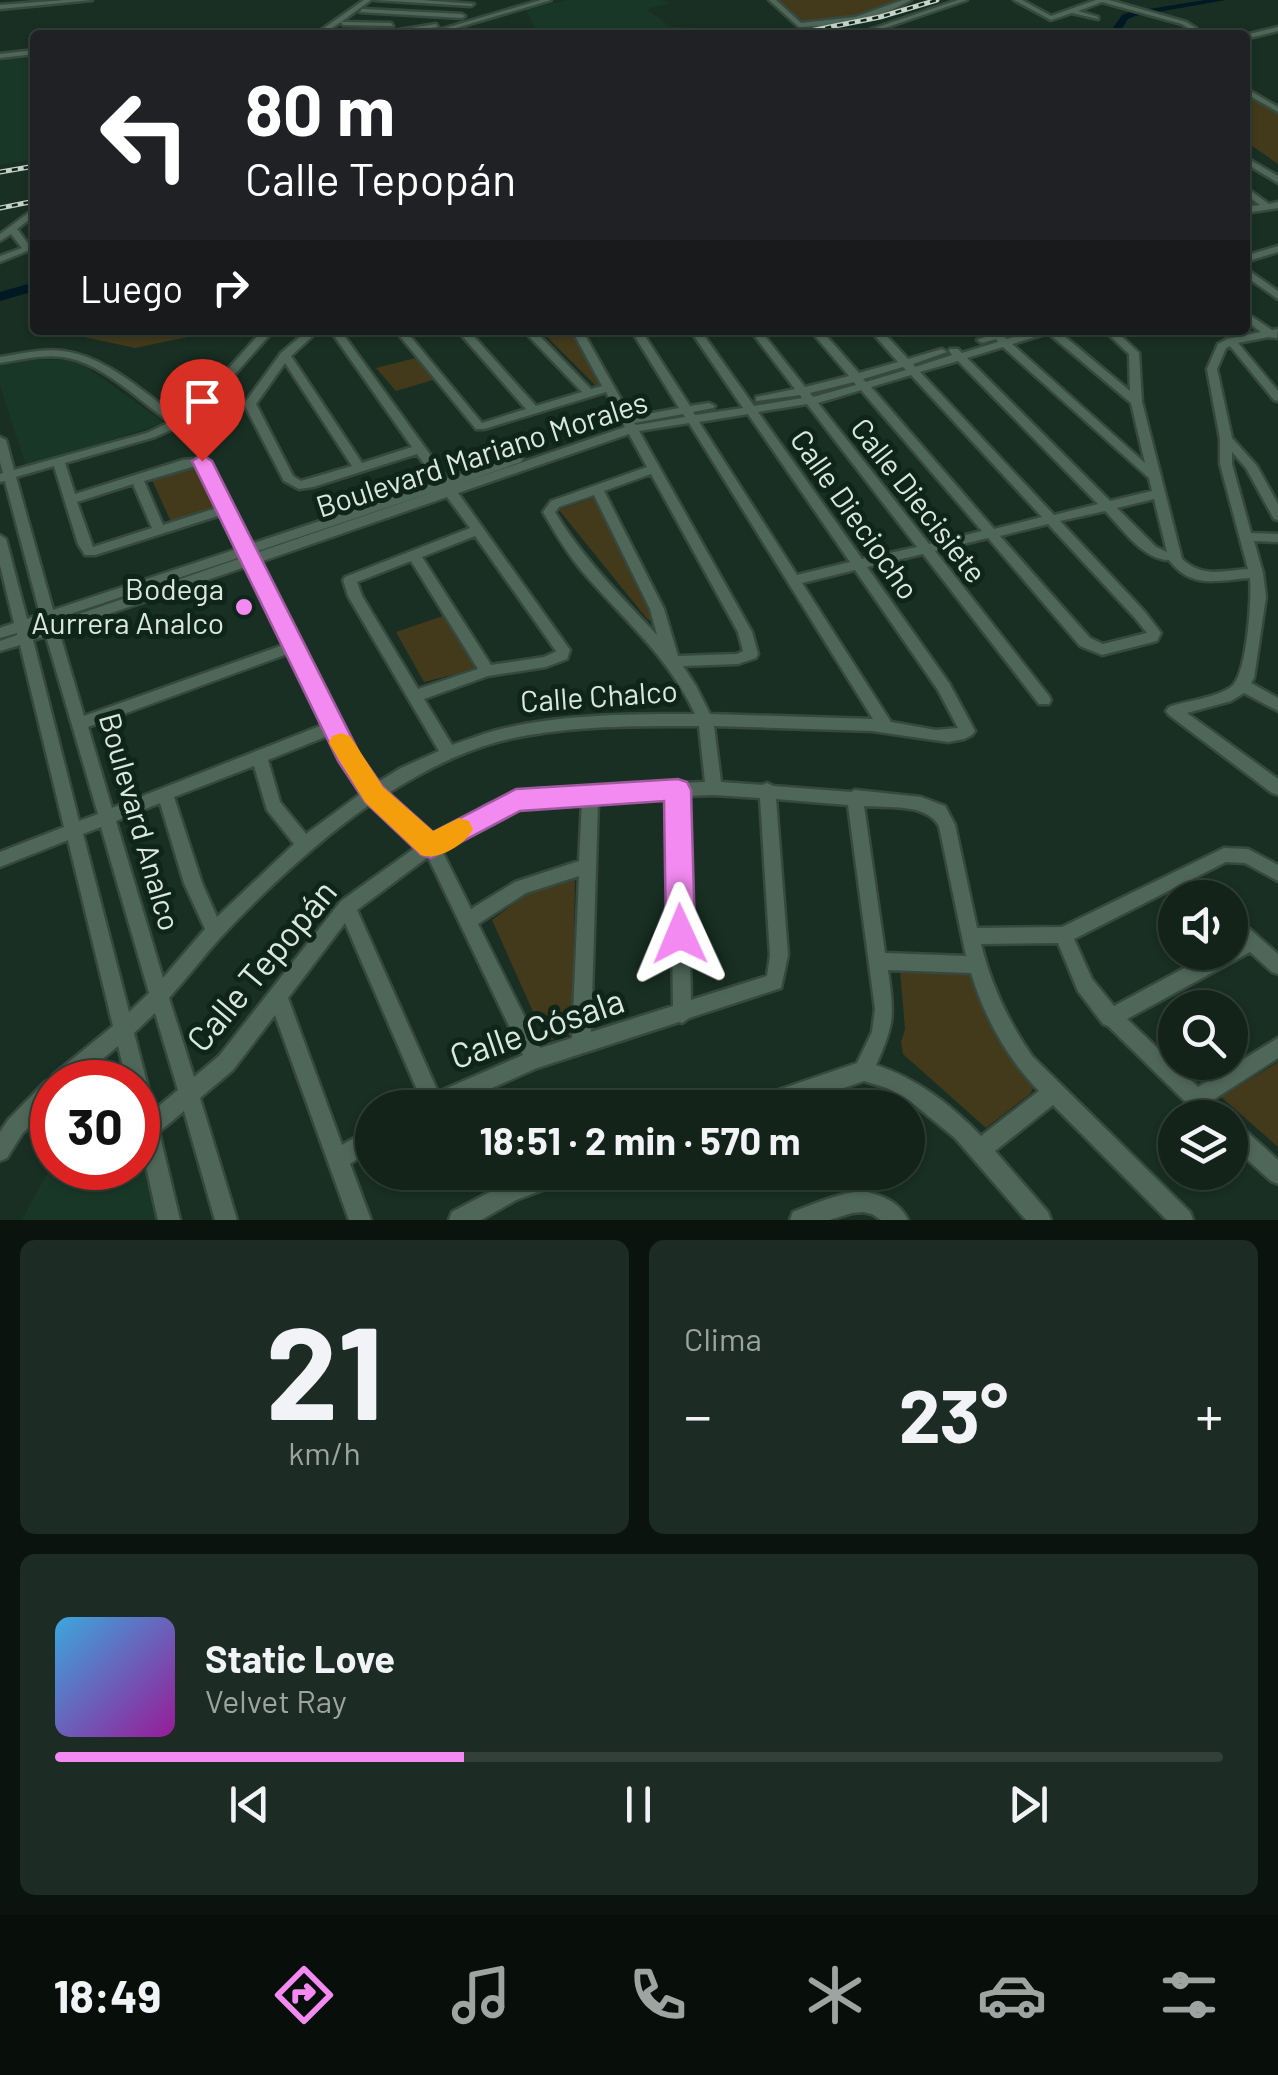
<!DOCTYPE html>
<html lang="es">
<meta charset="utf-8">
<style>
:root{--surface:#13231a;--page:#1c2b23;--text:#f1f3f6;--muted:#9da4a2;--line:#324039;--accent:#f38af2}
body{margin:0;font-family:Barlow,sans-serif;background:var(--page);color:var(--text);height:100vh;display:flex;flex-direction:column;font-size:38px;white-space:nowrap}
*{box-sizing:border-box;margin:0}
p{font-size:32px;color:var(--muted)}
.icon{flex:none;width:55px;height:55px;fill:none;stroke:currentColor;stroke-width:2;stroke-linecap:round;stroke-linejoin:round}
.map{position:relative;height:1220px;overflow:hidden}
.sheet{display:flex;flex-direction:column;gap:20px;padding:20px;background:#0a130e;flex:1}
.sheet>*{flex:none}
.top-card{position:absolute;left:30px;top:30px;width:1220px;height:305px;border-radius:10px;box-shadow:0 2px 8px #0004,0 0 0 2px var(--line);background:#202124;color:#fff;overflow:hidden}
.controls{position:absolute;left:1158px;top:880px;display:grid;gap:20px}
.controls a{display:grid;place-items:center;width:90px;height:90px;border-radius:50%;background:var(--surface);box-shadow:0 2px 8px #0004,0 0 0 2px var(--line);font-size:50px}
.speed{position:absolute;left:30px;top:1060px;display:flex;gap:20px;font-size:50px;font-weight:700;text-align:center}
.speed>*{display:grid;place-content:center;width:130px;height:130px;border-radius:50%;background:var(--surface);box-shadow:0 2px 8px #0004,0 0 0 2px var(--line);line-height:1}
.speed .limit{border:15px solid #d22;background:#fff;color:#111}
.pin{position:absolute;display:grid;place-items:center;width:85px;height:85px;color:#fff;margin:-102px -42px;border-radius:50% 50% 50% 0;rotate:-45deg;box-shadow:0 0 10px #0007}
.pin .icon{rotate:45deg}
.me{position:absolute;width:110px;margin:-55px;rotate:359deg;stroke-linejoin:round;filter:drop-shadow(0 0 8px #0008)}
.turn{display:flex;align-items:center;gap:35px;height:210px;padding:0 50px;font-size:45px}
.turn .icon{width:130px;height:130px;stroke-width:2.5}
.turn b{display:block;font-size:70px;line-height:85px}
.then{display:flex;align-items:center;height:95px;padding:0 50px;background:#0003;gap:20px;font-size:38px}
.big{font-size:75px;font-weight:700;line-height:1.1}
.sheet .widget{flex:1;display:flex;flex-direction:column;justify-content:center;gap:15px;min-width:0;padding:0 35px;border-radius:15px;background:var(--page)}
.sheet .dial{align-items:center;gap:0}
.dial b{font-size:130px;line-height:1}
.song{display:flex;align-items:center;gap:30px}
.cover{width:120px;height:120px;border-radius:15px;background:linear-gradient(135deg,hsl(200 70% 55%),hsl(300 70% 35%))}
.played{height:10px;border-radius:5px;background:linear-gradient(90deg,var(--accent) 35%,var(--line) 35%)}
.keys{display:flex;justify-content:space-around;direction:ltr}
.heat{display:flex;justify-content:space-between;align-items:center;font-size:55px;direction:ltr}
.sheet .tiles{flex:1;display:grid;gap:20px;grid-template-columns:1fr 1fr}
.widget:last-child{grid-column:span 2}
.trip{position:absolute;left:355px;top:1090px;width:570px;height:100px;border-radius:50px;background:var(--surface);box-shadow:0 2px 8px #0004,0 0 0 2px var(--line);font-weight:700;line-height:100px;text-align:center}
.menu{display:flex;height:160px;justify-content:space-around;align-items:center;background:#080e0a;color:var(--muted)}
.menu .icon{width:70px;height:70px}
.menu .selected{color:var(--accent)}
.menu b{font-size:45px;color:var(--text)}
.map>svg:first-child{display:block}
</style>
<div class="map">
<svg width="1278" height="1220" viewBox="0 0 1278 1220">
<rect width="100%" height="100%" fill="#192f23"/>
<g fill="#193727">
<path d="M567 0H663L670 4 646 9 671 27 758 30 756 35H538L526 10Z"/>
<path d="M35 57V159L0 165V61Z"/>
<path d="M29 360H76L165 423 26 466 0 385V366Z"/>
<path d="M138 1139 157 1220H22L52 1165 138 1168Z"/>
</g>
<g fill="#43391b">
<path d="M774 0H906L857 18 800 25Z"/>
<path d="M1245 93 1278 112V164L1245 141Z"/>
<path d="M52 330H221L135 348Z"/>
<path d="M540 330H574L606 386 597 387Z"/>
<path d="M416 358 433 380 396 391 376 368Z"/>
<path d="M201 464 224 509 172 524 152 480Z"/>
<path d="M596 497 656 621 648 620 559 510Z"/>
<path d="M443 616 477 669 424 682 396 632Z"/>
<path d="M575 877 572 1035 546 1041 492 920 532 890Z"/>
<path d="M900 971H972C984 1016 1000 1052 1036 1083L1030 1094 986 1128 903 1054 901 1042 905 1029Z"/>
<path d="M1278 1062V1147L1221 1097Z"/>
</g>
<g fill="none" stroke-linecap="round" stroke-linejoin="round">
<g fill="#001923" fill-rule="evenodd">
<path d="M1205 0H1226L1135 16 1128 19 1118 35H1108L1122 15 1130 12Z"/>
<path d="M35 282V291L0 301V292Z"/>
</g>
<defs>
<g id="minor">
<path d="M65 0H92L0 9V5Z"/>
<path d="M364 0H371L341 22 391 23 393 26 343 25 341 22 321 35H314Z"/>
<path d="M375 0H421L474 4 471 6Z"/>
<path d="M541 0H551L432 35H422Z"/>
<path d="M769 0H776L801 23 855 17 903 0H911C878 20 837 26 799 27Z"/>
<path d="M958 0H967L864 35H854Z"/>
<path d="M1014 0H1022L1051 16 1096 0H1109L1186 22 1196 28 1198 35H1192L1191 30 1182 24 1102 2 1078 11 1098 17V19L1072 13 1051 20Z"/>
<path d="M362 9 462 14 465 16 462 18 360 12Z"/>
<path d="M436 24 438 27 385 35H368Z"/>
<path d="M1278 27V31L1245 39V35Z"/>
<path d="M35 50V54L0 58V54Z"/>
<path d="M1245 88 1278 107V112L1245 93Z"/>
<path d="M1245 157 1278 176V183L1245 163Z"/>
<path d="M1245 187 1269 204 1278 202V208L1245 213V207L1260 205 1245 194Z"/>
<path d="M35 208V215L17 229 32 249 0 262V256L22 248 11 234 0 241V234Z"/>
<path d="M1278 246V252L1245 262V256Z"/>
<path d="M1245 268 1278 291V299L1245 276Z"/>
<path d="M1245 312 1272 330 1278 329 1277 338 1268 337 1238 343 1278 391V401L1274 400 1230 346 1226 348 1217 369 1232 438 1257 466 1278 504V520L1274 519 1246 468 1232 452V464L1251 533 1278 534V542L1254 541 1263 573 1266 597 1254 678 1251 683 1278 698V711L1244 693 1231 701 1187 713 1278 779V795L1272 793 1169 715 1166 711 1169 707C1188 700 1213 699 1231 687 1247 676 1252 598 1250 578 1218 580 1192 590 1169 560 1143 560 1122 528 1105 511L1060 521 1145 612 1161 633 1157 641 1102 655 1080 646 988 538 935 551 1049 696 1051 700 1049 704H1039L923 554 867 567 949 683 975 731 972 735 964 739 948 742 872 731 714 726 721 782 762 785 767 783 773 786 851 792 855 790 921 797 945 806 955 825 977 928 1062 927 1224 848 1248 849 1278 865V881L1245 863 1226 862 1192 879 1207 893 1209 898H1188L1176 887 1074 939 1092 979 1114 1006 1214 952H1230V944L1237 940 1230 934V915L1236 917 1278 954V974L1272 972 1250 952 1127 1019 1198 1087 1278 1038V1058L1213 1100 1224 1111 1227 1118H1202L1108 1026 1103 1024 1078 991 1058 943 981 944C991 985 1008 1021 1032 1056L1190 1212 1193 1220H1167L1053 1105 995 1151 1048 1212 1051 1220H1026L955 1138 910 1101 887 1088 864 1081 786 1108H745L748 1101 755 1098 857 1063 872 1032 875 1009 848 805 776 799 788 955 781 988 689 1018 682 1023 679 1022 537 1068 447 1108H413L416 1101 421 1099 345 923 288 998 342 1145 372 1128V1149L350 1164 371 1220H349L275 1015 233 1070 200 1098 237 1220H215L184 1111 159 1132 180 1220H158L138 1130V1082H127L118 1046 75 1082H52V1103L22 1134 7 1158 0 1161V1132L8 1120 45 1082 51 1079 53 1075 113 1026 68 840 0 867V852L64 827 20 645 0 651V641L17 635V633L0 638V628L14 623 0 565V535L6 539 27 619 40 614 5 481 0 482V474L3 473 0 462V437L6 440 14 470 147 433 170 422C138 400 103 363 63 357 42 354 20 360 0 363V357C20 354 43 348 63 351 108 357 144 393 179 418L187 415 263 330H274L195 419 155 437 65 463 75 494 183 460 206 458 212 465 251 544 437 482 417 454 313 487 299 489 284 481 244 404 281 353 308 330H319L291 356 362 463 412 447 330 330H340L447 478 513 456H521L523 459 521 462 453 486 625 427 606 392 484 429H476L395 330H405L482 423 526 409 457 330H468L536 406 582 392 523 330H534L591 389 602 386 572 330H582L631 417 679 408 631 330H641L690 406 709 403 715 406 713 408 693 412 695 415 743 408 690 330H700L754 406 802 398 800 395 756 401V397L795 389 750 330H760L805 387 849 376 810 330H821L859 373 898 362 870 330H881L908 359 942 349 947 352 913 364 915 367 952 355 949 351 950 349H958L962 353 998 342 996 339 982 343 977 340 1004 330H1020L1004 337 1007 339 1035 330H1057L1130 391 1129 354 1104 330H1115L1139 353 1142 402 1182 559C1202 578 1223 571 1248 569L1220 464V439L1207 369 1218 344 1227 339 1261 332 1245 320ZM1048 333 1131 403 1145 463 1012 344ZM1003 347 1149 478 1152 491 1110 501 967 358ZM958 361 1098 504 1054 515 920 372ZM285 363 352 466 301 481 293 476 256 404ZM903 367 906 370 866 382 863 379ZM911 375 1042 517 994 529 871 387ZM854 382 856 385 813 397 810 393ZM861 390 982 531 929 544 818 403ZM807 404 917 547 862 559 758 412ZM683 414 685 417 636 425 634 423ZM748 414 850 562 797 575 699 422ZM689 423 873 719 710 714 696 686 683 666 738 664 756 658 758 654 752 632 639 431ZM629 434 647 467 551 501 543 512C555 533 567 553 582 571 622 618 669 657 695 714 630 714 560 714 497 730 482 734 467 740 452 745L424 699 488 676 546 667 567 659 570 650 458 493ZM199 465 220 507 163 525 144 481ZM54 466 78 544 85 555H95L224 514 240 548 53 610 16 477ZM651 474 738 632 743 651 737 654 678 656 664 609 604 491ZM133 484 152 528 93 547 77 502ZM442 489 256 553 255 552ZM594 495 650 609 657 635C621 596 583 559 555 512L559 507ZM447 497 470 528 345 577 343 580 348 596 439 751 401 768 375 784 356 757 260 562ZM1154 499 1167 552 1156 547 1117 508ZM1048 524 1135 618 1147 633 1103 644 1090 638 1000 536ZM475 536 556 651 555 652 544 657 491 665 422 557ZM244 556V557L56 622 55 619ZM411 561 478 669 418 689 362 596 357 582ZM248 566 286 644 84 716 59 631ZM855 570 938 690 958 728 936 730 891 722 802 583ZM46 636 98 814 79 821 33 640ZM290 653 325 724 112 808 88 727ZM699 726 705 782 537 789 489 804 432 837 385 795C420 773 457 753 497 742 562 725 633 726 699 726ZM330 735 344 765 363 792 306 834 280 802 268 760ZM254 766 267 810 294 844 217 917 202 883 174 797ZM714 795 760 798 770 955 767 976 691 1000 686 796ZM670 797 673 1006 591 1032 598 800ZM582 801 579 861 515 882 471 909 441 849 500 814 537 803ZM160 803 184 883 205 929 163 978 116 821ZM372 803 419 845 341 901 219 1056 194 1077 169 998C187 978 203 957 220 938 267 888 316 842 372 803ZM864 806C888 808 926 803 939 826L966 956 885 953ZM101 827 149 993 129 1012 83 834ZM428 857 523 1055 438 1092 357 910ZM579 876 572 1038 540 1048 478 924 526 893ZM888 970 971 973C985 1018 1006 1057 1039 1091L981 1136C951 1105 918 1079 876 1065 895 1023 894 1015 888 970ZM155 1013 178 1090 154 1110 134 1033Z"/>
<path d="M1230 1120 1237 1123 1278 1160V1184L1271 1181 1230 1144Z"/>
<path d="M535 1172H575L572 1179 516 1200 481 1220H449L452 1212 503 1185Z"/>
<path d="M863 1191C881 1195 900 1202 908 1220H881L872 1214 863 1212 852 1213 829 1220H790L793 1212C816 1203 839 1193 863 1191Z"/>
</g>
</defs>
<use href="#minor" stroke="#37493f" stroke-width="5"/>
<use href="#minor" fill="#4f6759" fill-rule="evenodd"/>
<defs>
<g id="rail">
<path d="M790 35 880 17 937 0"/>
<path d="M0 172 35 166"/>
<path d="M0 208 35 201"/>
</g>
</defs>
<use href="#rail" stroke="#c4d2ca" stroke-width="5"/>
<use href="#rail" stroke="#0f251a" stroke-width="2.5" stroke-dasharray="6" stroke-linecap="butt"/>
</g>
<path fill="#f38af2" stroke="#9e5a9d" stroke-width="2.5" d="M202 455 212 461 360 754 383 787 433 832 516 789 678 779 687 782 691 790 695 934 691 943 680 947 670 943 666 934 664 801 520 811 431 858 421 855 365 802 338 761 192 461Z"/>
<path fill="#f59e0b" d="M341 733 350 736 383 787 433 831 459 818 469 821 473 829C465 845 438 861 421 855L365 802 329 743 332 736Z"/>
<circle fill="#f38af2" stroke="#0f251a" stroke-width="4" cx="244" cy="607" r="10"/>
<g text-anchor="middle" stroke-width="10" stroke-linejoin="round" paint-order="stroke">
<g font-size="30" fill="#dbe8e0" stroke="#0f251a">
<text transform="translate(482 455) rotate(-18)" y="10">Boulevard Mariano Morales</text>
<text transform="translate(918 501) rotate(52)" y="10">Calle Diecisiete</text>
<text transform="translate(854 515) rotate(55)" y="10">Calle Dieciocho</text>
<text transform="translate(599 697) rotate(-4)" y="10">Calle Chalco</text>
<text transform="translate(139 822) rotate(74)" y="10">Boulevard Analco</text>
</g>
<g font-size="30" fill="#dbe8e0" stroke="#0f251a" text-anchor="end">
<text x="224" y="600">Bodega<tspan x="224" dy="34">Aurrera Analco</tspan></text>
</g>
<g font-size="35" fill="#dbe8e0" stroke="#0f251a">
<text transform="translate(262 966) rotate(-50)" y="12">Calle Tepopán</text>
<text transform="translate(537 1029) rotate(-19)" y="12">Calle Cósala</text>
</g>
</g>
</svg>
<div class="controls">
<a><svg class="icon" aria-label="sound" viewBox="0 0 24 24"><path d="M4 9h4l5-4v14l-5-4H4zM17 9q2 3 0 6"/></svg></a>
<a><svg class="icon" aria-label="search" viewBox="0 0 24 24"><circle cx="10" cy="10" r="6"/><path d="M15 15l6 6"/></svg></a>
<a><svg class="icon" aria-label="layers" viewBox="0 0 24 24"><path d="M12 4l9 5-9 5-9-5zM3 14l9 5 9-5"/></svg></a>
</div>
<div class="speed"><div class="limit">30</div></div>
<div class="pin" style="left:202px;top:461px;background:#d93025"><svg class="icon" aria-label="arrive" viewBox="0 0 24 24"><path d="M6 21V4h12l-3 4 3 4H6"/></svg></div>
<svg class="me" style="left:680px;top:934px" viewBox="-20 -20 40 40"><path d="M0-17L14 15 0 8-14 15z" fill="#f38af2" stroke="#fff" stroke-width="4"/></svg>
<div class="trip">18:51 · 2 min · 570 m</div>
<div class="top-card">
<div class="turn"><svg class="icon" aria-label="left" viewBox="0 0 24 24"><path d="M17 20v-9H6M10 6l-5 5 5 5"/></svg><div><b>80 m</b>Calle Tepopán</div></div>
<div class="then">Luego<svg class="icon" aria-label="right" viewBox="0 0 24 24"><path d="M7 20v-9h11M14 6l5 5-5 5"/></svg></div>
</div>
</div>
<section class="sheet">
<div class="tiles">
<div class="widget dial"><b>21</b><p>km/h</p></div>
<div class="widget"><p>Clima</p>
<div class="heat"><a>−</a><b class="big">23°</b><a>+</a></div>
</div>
<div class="widget">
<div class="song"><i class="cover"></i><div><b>Static Love</b><p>Velvet Ray</p></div></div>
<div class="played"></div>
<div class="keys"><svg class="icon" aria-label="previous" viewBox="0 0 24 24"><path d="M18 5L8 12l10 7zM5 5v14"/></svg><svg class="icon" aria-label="pause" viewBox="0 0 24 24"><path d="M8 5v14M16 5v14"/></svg><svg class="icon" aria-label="next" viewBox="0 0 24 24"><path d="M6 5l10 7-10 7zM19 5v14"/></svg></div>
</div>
</div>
</section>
<nav class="menu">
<b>18:49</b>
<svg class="icon selected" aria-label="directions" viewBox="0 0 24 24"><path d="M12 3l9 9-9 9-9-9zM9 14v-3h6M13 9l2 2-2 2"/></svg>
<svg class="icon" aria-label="music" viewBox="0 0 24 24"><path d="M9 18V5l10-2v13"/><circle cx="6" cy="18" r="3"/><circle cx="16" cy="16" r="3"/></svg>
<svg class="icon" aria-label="phone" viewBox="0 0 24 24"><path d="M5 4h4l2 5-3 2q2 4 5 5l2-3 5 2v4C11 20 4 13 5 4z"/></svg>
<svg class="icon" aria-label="climate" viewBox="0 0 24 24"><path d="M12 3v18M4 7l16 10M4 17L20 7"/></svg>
<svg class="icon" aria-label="car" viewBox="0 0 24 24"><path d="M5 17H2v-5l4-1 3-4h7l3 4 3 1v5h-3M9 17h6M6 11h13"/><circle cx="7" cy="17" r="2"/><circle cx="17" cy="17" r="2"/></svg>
<svg class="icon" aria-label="filters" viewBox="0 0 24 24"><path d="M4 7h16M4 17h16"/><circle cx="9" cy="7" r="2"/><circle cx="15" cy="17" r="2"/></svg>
</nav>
